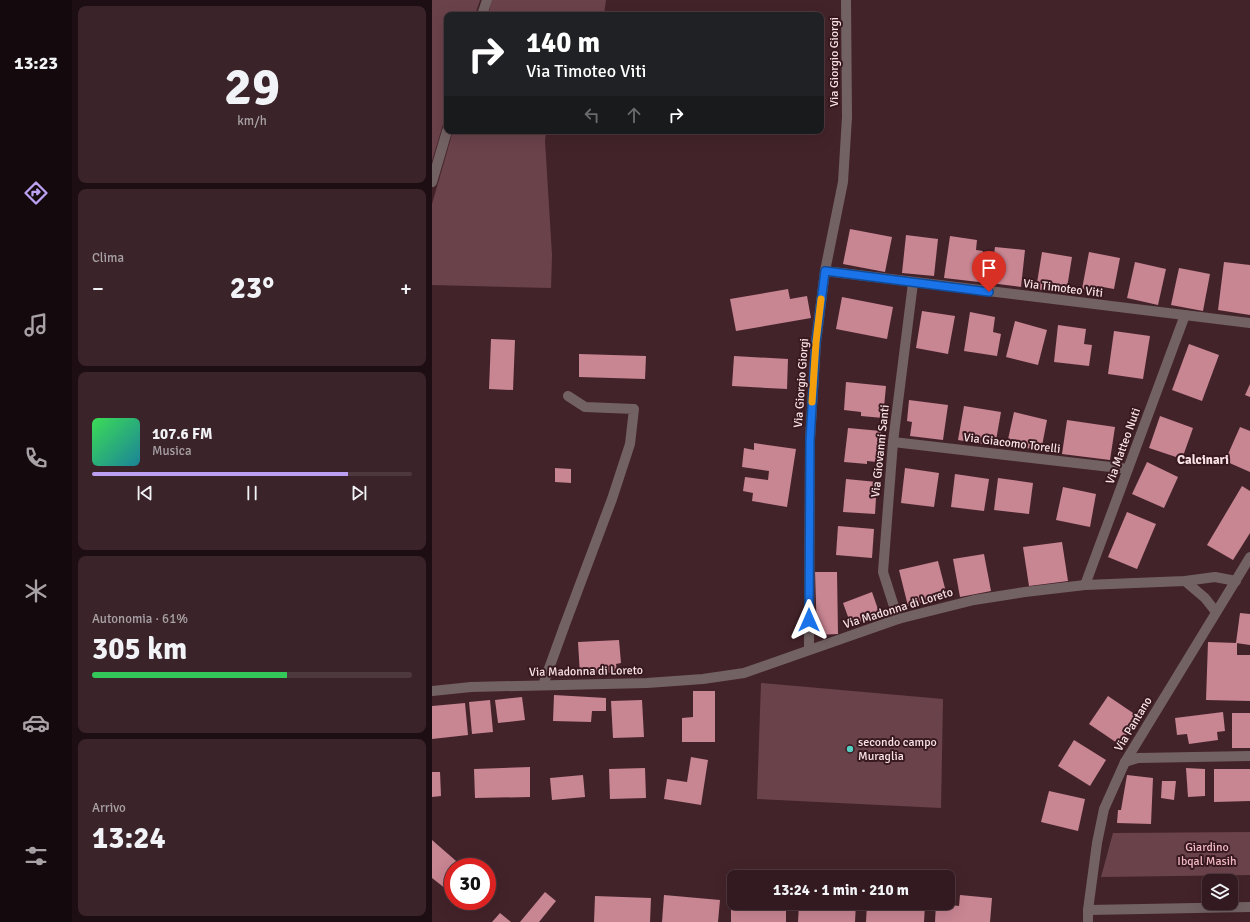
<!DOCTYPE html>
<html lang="it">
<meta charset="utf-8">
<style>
:root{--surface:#321a20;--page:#3a2329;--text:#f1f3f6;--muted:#a8a1a5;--line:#4d383e;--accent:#bca0f2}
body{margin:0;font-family:Signika,sans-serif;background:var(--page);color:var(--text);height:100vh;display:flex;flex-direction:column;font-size:15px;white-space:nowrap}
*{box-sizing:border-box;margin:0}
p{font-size:13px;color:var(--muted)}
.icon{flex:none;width:22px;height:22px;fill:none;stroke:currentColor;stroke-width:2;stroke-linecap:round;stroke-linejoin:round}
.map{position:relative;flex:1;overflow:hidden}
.side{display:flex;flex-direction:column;gap:6px;padding:6px;background:#1c0e12;width:360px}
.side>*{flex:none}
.hud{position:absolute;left:12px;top:12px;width:380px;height:122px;border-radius:8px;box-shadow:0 4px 16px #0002,0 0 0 1px var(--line);background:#202124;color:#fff;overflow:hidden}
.buttons{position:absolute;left:770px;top:874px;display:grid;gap:8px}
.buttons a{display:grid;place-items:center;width:36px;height:36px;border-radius:8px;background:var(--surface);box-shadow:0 4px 16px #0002,0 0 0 1px var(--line);font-size:20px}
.speed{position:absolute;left:12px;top:858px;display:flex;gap:8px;font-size:20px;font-weight:700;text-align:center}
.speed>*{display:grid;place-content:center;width:52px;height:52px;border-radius:50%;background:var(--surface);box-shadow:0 4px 16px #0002,0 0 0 1px var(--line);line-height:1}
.speed .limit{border:6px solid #d22;background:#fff;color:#111}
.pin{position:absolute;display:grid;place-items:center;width:34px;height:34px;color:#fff;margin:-41px -17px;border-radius:50% 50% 50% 0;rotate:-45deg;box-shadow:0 0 4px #0007}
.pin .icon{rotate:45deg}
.me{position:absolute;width:44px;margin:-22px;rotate:0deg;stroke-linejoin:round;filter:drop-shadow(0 0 3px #0008)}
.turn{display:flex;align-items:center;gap:14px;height:84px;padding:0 16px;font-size:18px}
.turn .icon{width:52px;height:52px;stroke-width:2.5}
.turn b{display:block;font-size:28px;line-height:34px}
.lanes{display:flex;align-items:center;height:38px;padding:0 16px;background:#0003;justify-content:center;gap:20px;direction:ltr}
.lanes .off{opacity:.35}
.big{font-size:30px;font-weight:700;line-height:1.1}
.side .widget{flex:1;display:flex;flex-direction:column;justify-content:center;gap:6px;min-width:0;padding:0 14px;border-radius:8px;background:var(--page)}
.side .dial{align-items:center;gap:0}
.dial b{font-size:52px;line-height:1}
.song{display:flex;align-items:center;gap:12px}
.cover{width:48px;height:48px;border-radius:6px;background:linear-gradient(135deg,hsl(130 70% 55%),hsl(190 70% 35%))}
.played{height:4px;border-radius:2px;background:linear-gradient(90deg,var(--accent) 80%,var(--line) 80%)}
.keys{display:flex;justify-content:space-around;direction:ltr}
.heat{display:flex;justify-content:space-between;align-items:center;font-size:22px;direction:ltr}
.charge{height:6px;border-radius:3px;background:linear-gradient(90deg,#34c759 61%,var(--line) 0)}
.trip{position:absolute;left:295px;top:870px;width:228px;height:40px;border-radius:8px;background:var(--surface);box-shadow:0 4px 16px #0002,0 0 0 1px var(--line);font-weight:700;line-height:40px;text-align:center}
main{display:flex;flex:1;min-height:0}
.tabs{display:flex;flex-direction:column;width:72px;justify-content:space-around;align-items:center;background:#140a0d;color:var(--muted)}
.tabs .icon{width:28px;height:28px}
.tabs .current{color:var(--accent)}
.tabs b{font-size:18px;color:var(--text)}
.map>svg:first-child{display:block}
</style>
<main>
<nav class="tabs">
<b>13:23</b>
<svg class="icon current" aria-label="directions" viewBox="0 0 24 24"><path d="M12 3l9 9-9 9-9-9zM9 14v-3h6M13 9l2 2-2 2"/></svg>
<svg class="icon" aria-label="music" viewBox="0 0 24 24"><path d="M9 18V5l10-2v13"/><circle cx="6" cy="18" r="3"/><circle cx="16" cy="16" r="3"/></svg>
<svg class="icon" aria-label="phone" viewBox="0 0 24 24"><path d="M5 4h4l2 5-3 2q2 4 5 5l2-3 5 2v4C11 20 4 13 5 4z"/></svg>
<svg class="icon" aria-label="climate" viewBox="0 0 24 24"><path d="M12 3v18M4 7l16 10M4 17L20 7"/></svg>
<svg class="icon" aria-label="car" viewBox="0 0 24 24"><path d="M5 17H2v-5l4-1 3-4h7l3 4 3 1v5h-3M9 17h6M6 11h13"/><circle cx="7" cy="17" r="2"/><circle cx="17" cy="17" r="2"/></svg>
<svg class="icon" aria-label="filters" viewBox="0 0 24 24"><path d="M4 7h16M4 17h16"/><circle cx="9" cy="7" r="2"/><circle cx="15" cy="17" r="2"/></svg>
</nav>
<section class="side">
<div class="widget dial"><b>29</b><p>km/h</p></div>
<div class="widget"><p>Clima</p>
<div class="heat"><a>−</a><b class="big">23°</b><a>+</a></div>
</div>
<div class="widget">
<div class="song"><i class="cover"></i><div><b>107.6 FM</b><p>Musica</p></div></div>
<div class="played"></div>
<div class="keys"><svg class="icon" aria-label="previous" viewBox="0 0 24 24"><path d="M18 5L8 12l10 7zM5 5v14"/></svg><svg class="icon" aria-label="pause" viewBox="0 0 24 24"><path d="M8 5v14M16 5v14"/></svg><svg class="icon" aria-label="next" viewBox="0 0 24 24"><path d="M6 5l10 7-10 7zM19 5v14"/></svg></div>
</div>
<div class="widget"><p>Autonomia · 61%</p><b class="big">305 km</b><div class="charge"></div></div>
<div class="widget"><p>Arrivo</p><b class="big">13:24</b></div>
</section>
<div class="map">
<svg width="818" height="922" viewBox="0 0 818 922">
<rect width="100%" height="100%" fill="#43232a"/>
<g fill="#6a424a">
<path d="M0 0H48L43 15H15V111L0 161Z"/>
<path d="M60 0H174L172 15H56Z"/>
<path d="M21 131H114L113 141 120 255 119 288 0 285V204Z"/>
<path d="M329 683 511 699 509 808 325 799Z"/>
<path d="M818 832V875L669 877 681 833Z"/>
</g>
<g fill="#c88592">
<path d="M418 229 460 237 453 272 411 264Z"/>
<path d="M474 235 506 239 502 276 470 273Z"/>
<path d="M518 236 545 240 544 250 551 251 547 282 512 278Z"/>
<path d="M563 247 593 250 589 287 558 283Z"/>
<path d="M610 252 640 257 634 294 604 289Z"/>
<path d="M657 252 688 258 682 289 665 286 664 291 650 289Z"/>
<path d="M703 262 734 269 726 305 695 298Z"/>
<path d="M792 262 818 265V315L786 310Z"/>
<path d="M747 268 778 274 771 311 739 305Z"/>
<path d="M356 289 358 299 375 296 379 318 304 331 298 299Z"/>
<path d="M410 297 461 307 455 339 404 329Z"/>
<path d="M490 311 523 316 516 354 484 348Z"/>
<path d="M538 312 563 317 561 332 569 334 565 356 532 351Z"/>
<path d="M583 321 615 330 606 365 574 357Z"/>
<path d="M626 325 654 329 652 344 660 345 657 366 622 362Z"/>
<path d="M682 331 718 336 711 379 676 374Z"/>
<path d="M59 339 83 340 81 390 57 389Z"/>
<path d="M757 344 787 355 770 401 740 390Z"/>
<path d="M147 354 214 356 213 379 147 377Z"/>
<path d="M302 356 356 359 355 389 300 386Z"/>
<path d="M414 382 454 386 451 418 429 416V412L412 410Z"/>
<path d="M818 384V397L813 395Z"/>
<path d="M477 400 516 405 511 440 478 436 480 422 475 421Z"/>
<path d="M532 406 569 412 563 446 526 440Z"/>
<path d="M582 412 615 420 609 451 575 444Z"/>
<path d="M728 416 761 428 750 459 717 448Z"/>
<path d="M635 420 683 427 678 460 630 454Z"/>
<path d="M808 427 818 431V472L793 461Z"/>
<path d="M416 428 449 431 446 462 435 461V464L412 462Z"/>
<path d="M322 443 364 449 355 507 320 501 321 493 311 491 313 477 336 480 337 471 310 467 312 448 322 450Z"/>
<path d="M715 462 746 477 732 508 700 494Z"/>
<path d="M123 468 139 469V483L123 482Z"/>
<path d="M473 468 507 473 502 507 469 503Z"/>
<path d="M523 474 557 479 552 511 519 507Z"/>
<path d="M566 478 601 483 597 514 562 510Z"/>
<path d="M414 479 445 482 443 514 411 512Z"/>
<path d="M810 486 818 491V533L801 560 775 545Z"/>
<path d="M631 487 664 494 658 527 624 520Z"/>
<path d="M695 512 724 524 705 569 676 557Z"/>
<path d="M406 526 442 529 440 558 404 555Z"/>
<path d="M630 542 636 581 597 586 591 547Z"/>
<path d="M552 554 559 591 528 597 521 559Z"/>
<path d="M506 561 515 596 476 606 467 570Z"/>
<path d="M383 572H405L406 634 385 635Z"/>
<path d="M440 592 448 615 419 625 411 603Z"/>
<path d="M808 613 818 614V645L804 643Z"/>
<path d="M187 640 189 663 184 664 185 672 148 675 146 642Z"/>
<path d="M776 642 805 643V655H818V701L774 700Z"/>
<path d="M261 691H283V742H250V718L261 717Z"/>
<path d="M122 695 174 698V711H160L159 722 121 721Z"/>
<path d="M676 696 707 717 688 745 657 724Z"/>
<path d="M90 697 93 720 66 723 63 700Z"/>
<path d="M58 700 61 732 40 734 37 702Z"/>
<path d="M210 700 212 737 181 738 179 701Z"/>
<path d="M33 703 36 735 0 739V706Z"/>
<path d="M791 712 793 731 785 732 786 740 757 744 755 734 745 735 743 718Z"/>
<rect x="800" y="713" width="18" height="35"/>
<path d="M642 740 674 760 658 786 626 766Z"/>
<path d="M259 757 276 760 269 805 232 799 235 779 255 782Z"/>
<path d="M98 767V797L43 798 42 769Z"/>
<path d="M213 768 214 798 178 799 177 769Z"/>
<path d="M754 768 773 769V796L756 797Z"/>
<path d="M782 769H818V801L782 802Z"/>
<path d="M0 772H8L9 796 0 797Z"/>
<path d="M151 775 153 797 120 800 118 778Z"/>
<path d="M695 775 721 778 719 824 685 823 686 810H689Z"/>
<path d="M730 781H744L742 800 729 798Z"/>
<path d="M617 791 653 799 646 831 609 822Z"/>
<path d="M0 840 31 867H21V881L14 889 0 878Z"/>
<path d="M113 892 124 901 107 922H88Z"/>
<path d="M232 895 288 900 286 922H230Z"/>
<path d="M528 895 560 898 558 922H503L504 903 527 906Z"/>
<path d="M163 896 219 898 218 922H162Z"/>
<path d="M299 900H302V903H354V922H299Z"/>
<path d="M367 903H424L423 922H366Z"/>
<path d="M435 903 493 905 492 922H434Z"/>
<path d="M68 913 79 922H60Z"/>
</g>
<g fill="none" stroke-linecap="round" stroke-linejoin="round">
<path stroke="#736264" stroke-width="10" d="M132 627 180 499 198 444 202 409 153 407 136 396"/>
<g stroke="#736264" stroke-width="10">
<path d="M50 15 55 0"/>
<path d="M0 182 15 131"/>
<path d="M393 271 818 323"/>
<path d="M461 442 696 469"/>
<path d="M753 581 773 598 784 612"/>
<path d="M653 585 753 315"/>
<path d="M466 619 451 572 461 442 481 283"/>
<path d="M377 649 378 440 384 342 393 271 411 182 415 117 414 0"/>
<path d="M111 685 132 627"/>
<path d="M0 691 39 687 215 683 271 679 312 673 466 619 542 600 593 592 653 585 753 581 783 577 804 581"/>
<path d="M693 762 706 758 818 756"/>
<path d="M656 910 818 907"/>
</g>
<path stroke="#736264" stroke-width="10" d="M656 922V910L665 843 672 809 693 762 818 557"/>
</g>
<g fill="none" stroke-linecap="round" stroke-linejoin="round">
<defs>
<path id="route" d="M377 620 378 440 384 342 393 271 557 292"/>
</defs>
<use href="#route" stroke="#114b97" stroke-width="10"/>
<use href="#route" stroke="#1a73e8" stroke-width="7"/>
<path stroke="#f59e0b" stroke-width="7" d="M380 402 384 342 389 299"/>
</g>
<circle fill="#57cec2" stroke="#381920" stroke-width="1.5" cx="418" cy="749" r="4"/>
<g text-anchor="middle" stroke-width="4" stroke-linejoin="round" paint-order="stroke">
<g font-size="12" fill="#fae4e8" stroke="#381920">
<text transform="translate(402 62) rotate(-90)" y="4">Via Giorgio Giorgi</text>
<text transform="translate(631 288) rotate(7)" y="4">Via Timoteo Viti</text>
<text transform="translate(369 383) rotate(-86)" y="4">Via Giorgio Giorgi</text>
<text transform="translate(580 443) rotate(7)" y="4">Via Giacomo Torelli</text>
<text transform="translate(691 446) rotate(-70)" y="4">Via Matteo Nuti</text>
<text transform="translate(448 451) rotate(-84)" y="4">Via Giovanni Santi</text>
<text transform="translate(466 608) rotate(-17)" y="4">Via Madonna di Loreto</text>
<text transform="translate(154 671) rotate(-1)" y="4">Via Madonna di Loreto</text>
<text transform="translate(701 724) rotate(-59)" y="4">Via Pantano</text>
</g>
<g font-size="12" fill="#fae4e8" stroke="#381920" text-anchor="start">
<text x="426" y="746">secondo campo<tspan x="426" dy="14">Muraglia</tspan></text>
</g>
<g font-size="12" fill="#f4bac4" stroke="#381920">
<text x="775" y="851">Giardino<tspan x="775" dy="14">Ibqal Masih</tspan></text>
</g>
<g font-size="13" font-weight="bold" fill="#fae4e8" stroke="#381920">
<text x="771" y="464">Calcinari</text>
</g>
</g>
</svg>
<div class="buttons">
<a><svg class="icon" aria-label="layers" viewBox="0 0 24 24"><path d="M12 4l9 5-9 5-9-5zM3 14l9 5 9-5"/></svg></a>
</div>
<div class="speed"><div class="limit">30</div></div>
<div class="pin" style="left:557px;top:292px;background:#d93025"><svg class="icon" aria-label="arrive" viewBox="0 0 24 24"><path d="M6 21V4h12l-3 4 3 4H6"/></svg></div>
<svg class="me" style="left:377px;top:620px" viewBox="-20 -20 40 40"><path d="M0-17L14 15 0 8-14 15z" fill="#1a73e8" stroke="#fff" stroke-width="4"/></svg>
<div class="trip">13:24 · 1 min · 210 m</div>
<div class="hud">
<div class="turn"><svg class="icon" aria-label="right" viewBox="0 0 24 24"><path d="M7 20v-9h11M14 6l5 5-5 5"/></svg><div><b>140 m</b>Via Timoteo Viti</div></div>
<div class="lanes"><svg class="icon off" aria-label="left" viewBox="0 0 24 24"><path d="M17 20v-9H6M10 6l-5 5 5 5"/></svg><svg class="icon off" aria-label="ahead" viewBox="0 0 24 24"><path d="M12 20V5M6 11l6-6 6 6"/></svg><svg class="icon" aria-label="right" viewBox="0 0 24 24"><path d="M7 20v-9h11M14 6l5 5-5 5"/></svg></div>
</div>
</div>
</main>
